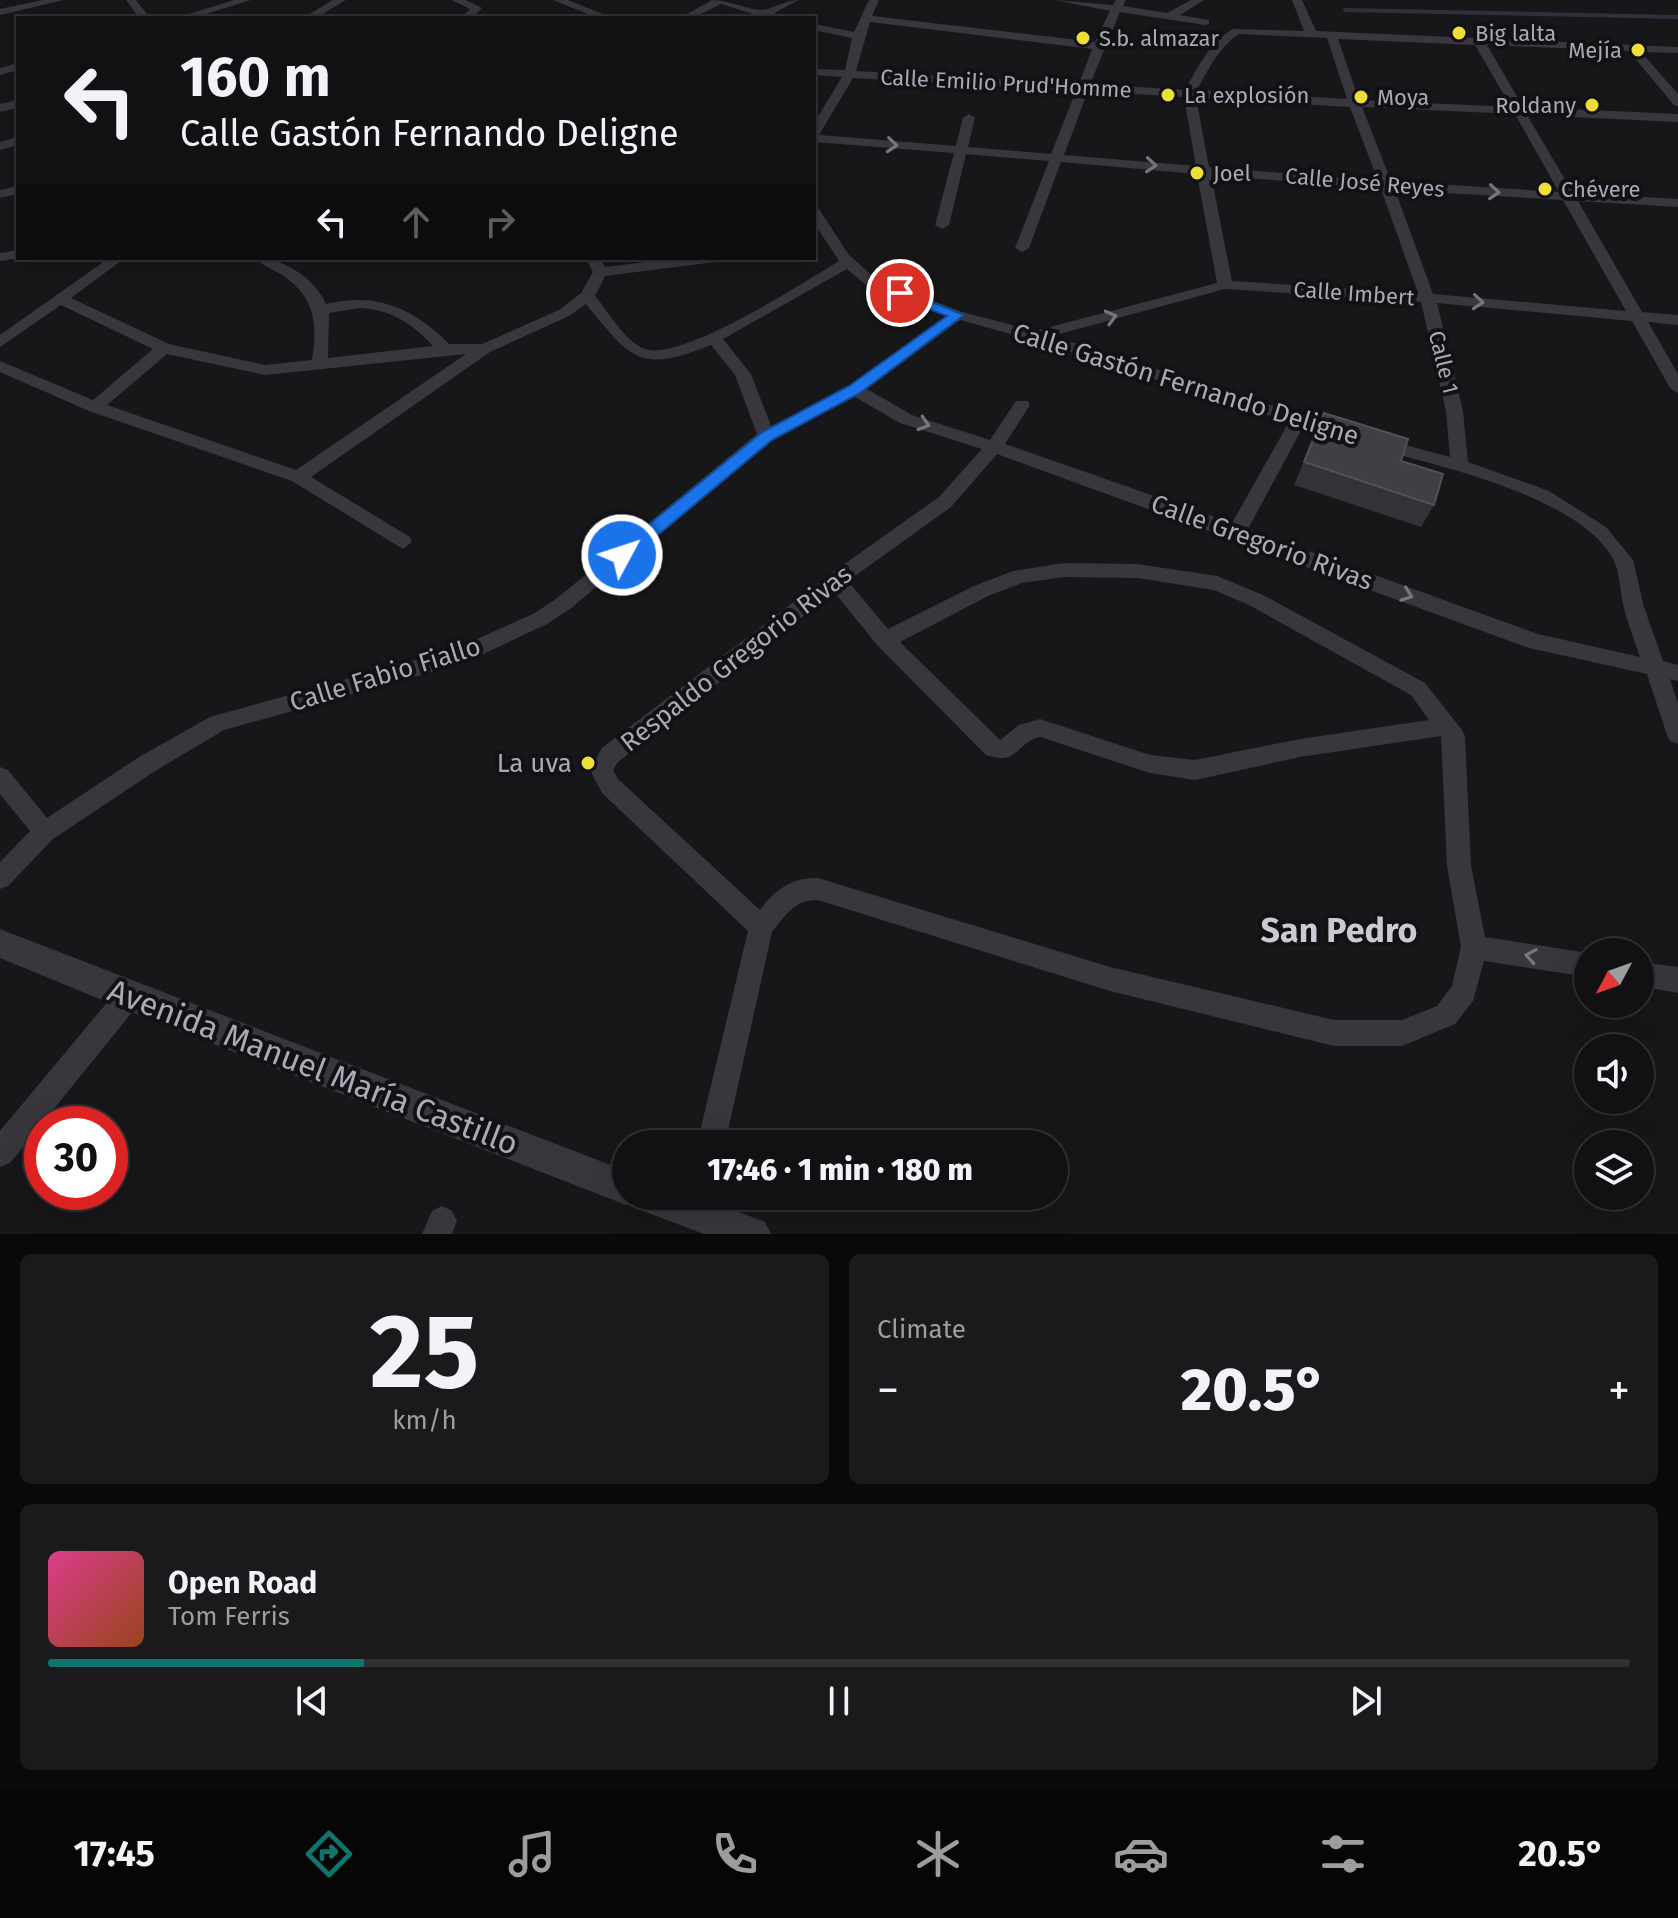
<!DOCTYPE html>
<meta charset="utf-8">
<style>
:root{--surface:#111012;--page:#1a191b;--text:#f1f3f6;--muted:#9c9d9f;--line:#303032;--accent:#0f766e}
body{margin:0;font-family:"Fira Sans",sans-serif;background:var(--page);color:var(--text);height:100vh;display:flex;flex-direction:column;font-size:30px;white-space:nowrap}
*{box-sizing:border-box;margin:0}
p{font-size:26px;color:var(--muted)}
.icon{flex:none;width:44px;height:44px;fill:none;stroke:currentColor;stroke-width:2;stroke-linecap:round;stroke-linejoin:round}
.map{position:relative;height:1234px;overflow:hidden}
.drawer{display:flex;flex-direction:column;gap:20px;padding:20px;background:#09090a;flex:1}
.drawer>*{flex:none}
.top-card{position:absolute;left:16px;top:16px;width:800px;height:244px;border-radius:0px;box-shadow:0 8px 32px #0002,0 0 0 2px var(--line);background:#111012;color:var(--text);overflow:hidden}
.needle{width:52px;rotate:229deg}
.buttons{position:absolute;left:1574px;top:938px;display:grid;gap:16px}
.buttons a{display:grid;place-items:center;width:80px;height:80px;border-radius:50%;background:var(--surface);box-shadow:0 8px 32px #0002,0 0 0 2px var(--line);font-size:40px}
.speed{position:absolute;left:24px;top:1106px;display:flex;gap:16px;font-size:40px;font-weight:700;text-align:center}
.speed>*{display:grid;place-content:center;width:104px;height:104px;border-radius:50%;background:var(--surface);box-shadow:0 8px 32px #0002,0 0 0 2px var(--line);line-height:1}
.speed .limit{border:12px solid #d22;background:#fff;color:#111}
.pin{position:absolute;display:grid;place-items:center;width:68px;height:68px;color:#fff;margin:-34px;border:4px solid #fff;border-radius:50%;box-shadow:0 2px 8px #0007}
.me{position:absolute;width:88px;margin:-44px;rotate:50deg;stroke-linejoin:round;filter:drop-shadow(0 0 6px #0008)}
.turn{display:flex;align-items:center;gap:28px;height:168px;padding:0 32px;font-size:36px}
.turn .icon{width:104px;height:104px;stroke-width:2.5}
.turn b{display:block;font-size:56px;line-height:68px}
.lanes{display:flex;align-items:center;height:76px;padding:0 32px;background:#0003;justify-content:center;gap:40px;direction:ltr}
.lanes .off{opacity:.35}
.big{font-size:60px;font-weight:800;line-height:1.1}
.drawer .card{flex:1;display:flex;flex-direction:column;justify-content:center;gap:12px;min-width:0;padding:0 28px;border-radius:12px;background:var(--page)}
.drawer .dial{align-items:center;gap:0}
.dial b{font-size:104px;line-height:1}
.song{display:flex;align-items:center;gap:24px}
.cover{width:96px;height:96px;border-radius:12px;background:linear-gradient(135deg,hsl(330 70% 55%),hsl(20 70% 35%))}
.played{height:8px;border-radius:4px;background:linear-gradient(90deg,var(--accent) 20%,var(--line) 20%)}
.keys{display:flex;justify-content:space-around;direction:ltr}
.heat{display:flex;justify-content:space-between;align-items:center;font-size:44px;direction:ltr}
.drawer .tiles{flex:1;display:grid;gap:20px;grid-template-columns:1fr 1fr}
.card:last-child{grid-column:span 2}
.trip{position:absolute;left:612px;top:1130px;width:456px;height:80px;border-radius:40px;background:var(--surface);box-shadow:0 8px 32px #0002,0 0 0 2px var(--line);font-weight:800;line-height:80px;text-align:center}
.menu{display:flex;height:128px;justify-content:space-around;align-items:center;background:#070607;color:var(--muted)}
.menu .icon{width:56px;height:56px}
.menu .selected{color:var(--accent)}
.menu b{font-size:36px;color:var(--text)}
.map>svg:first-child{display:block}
</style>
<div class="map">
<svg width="1678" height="1234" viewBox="0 0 1678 1234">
<rect width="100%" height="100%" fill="#171618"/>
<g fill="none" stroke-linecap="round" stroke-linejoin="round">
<path stroke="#2d313c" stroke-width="4" d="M1345 10 1678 17"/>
<g fill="#38373d" fill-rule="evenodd">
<path d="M43 0H64L0 15V9Z"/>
<path d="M126 0H136L150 18H139Z"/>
<path d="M234 0H251L193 18H176Z"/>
<path d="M333 0H346L316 18H303Z"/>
<path d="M452 0H466L482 8 472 18H461L470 9Z"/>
<path d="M553 0H568L613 18H598Z"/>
<path d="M712 0C729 0 748 10 762 10 774 9 784 0 799 0L774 13 785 18 762 17 721 4 693 18H680Z"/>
<path d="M869 0H879L872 16 1095 42 1110 11 1054 0 1113 5 1116 0H1126L1123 6 1167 13 1191 0H1204L1180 15 1209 20V24L1205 25 1120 12 1090 84 1185 90C1198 67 1210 42 1233 29L1304 31 1292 0H1302L1316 31 1678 47V53L1641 52 1678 94V106L1674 105 1629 51 1487 45 1523 107 1678 114V122L1527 115 1573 193 1678 199V207L1578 201 1642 312 1678 315V325L1648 322 1678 374V393L1670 388 1632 321 1437 303 1463 411 1468 462 1549 491 1606 527 1633 560 1644 607 1663 661 1678 665V681L1670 679 1678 703V744L1670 741 1667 735 1647 674 1529 648 997 454 951 507 848 581 888 629 974 586 1013 571 1065 563 1137 564 1217 576 1263 595 1425 683 1462 730 1465 736 1471 866 1485 937 1588 953V977L1484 961 1473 1001 1455 1024 1402 1046H1334L1110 991 818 900C795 899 785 916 772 932L725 1144H697L748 931 602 793 590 770 602 748 829 575 939 497 982 449 900 423 855 397 772 440 570 609 547 624 464 663 224 730 155 771 53 839 8 886 0 889V862L30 831 0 794V767L8 770 47 818 139 757 210 717 452 650 533 614 556 599 757 434 735 375 711 345C639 374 631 359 586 304L569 316 490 352 311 477 410 537 412 542 403 549 292 481 89 411 0 372V361L93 400 153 349 61 305 0 347V335L109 258H125L71 298 169 344 265 365 312 360C318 323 315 297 282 275 273 270 262 265 255 258 283 258 314 277 326 304 377 292 413 308 449 344H482L559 310 581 293 593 272 586 258H600L605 267 679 258H722L715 262 605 276 595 296C608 311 625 342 645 349 682 362 804 282 839 261L814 223V208L819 209 849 255 876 279 962 312 1035 331 1217 283 1197 174 1061 162 1029 248 1022 252 1015 248 1049 161 966 154 949 225 942 229 935 225 954 153 814 142V123L842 77 814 75V69L845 70 852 38 814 30V24L854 32ZM870 22 1092 49 1079 84 856 71ZM1239 34 1327 38 1347 99 1197 90C1208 70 1219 47 1239 34ZM1338 39 1475 45 1511 107 1359 100ZM853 78 1076 91 1051 154 968 147 975 118 969 114 963 118 956 146 819 135ZM1088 91 1184 97 1196 166 1064 155ZM1196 98 1350 107 1378 181 1209 167ZM1362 107 1515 114 1559 192 1391 181ZM1211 175 1381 189 1418 293 1232 281ZM1395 190 1563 200 1626 311 1433 294ZM847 269 866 285 946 316 849 386 771 426 751 374 723 339ZM1225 289 1421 302 1446 411 1450 457 1379 438 1370 444 1373 448C1436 465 1583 497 1614 561 1620 574 1620 590 1623 604 1627 622 1634 639 1640 657L1538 634 1248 529 1303 427 1344 440 1350 438 1353 434 1350 430 1052 336ZM359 308C390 309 412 323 433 346L328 358 329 313ZM960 320 1029 339 1289 422 1232 523 1005 444 1030 405 1028 401H1016L990 440 912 415 867 389ZM167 354 265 375 466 354 296 470 107 405ZM1065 577 1137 578 1214 590 1249 605 1411 695 1429 720 1300 739 1195 760 1150 755 1040 719 1019 725 1000 740 900 642 988 596 1022 583ZM834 592 878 646 986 755C1019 766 1015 743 1040 737L1150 773 1195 780 1300 757 1441 736 1447 866 1461 947 1452 986 1437 1006 1402 1020H1334L1110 967 818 878C792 877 775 890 760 910L618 779 613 770 618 762Z"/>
<path d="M18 63V70L0 75V68Z"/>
<path d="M18 100V108L0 112V104Z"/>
<path d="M18 137V145L0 150V142Z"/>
<path d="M18 186V194L0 198V190Z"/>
<path d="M18 250 19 258 0 261V253Z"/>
<path d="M1640 962 1678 967V993L1640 986Z"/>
<path d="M129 983 138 987 142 996 138 1005 10 1163 0 1167V1131L120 987Z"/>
<path d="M442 1206 452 1211 457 1221 452 1234H422L432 1211Z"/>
</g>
<path fill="#38373d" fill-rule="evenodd" d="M0 929 626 1171V1196H696L765 1222 771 1234H704L635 1208 632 1203 626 1205 129 1011 0 958Z"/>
</g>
<path fill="#333236" d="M1324 413 1401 461 1434 505 1421 527 1294 485Z"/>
<path fill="#403f44" stroke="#505056" stroke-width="2" d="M1324 413 1408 439 1401 461 1443 474 1434 505 1304 462Z"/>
<defs><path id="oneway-chevron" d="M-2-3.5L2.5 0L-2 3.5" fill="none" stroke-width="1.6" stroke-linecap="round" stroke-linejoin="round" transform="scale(2)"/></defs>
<g stroke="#767681">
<use href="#oneway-chevron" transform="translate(892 145) rotate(5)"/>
<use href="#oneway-chevron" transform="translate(1151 165) rotate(4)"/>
<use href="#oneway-chevron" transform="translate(1494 192) rotate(4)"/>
<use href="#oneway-chevron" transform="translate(1478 302) rotate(5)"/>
<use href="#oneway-chevron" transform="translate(1111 317) rotate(-15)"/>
<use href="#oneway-chevron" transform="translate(924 424) rotate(17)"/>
<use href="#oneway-chevron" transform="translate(1407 595) rotate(20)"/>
<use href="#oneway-chevron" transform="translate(1531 956) rotate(-171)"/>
</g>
<path fill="#1a73e8" stroke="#114b97" stroke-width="2" d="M900 289 964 315 860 393 772 440 628 560H616L613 555 616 551 761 433 849 386 947 316 895 296 893 293Z"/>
<g fill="#efde38" stroke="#121113" stroke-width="3">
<circle cx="1459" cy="33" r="8"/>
<circle cx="1083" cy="38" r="8"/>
<circle cx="1638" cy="50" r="8"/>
<circle cx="1168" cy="95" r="8"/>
<circle cx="1361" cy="97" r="8"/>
<circle cx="1592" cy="105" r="8"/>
<circle cx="1197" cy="173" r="8"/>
<circle cx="1545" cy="189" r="8"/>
<circle cx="588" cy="763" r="8"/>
</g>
<g text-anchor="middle" stroke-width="8" stroke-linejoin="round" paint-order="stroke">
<g font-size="22" fill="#a9aab8" stroke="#121113" text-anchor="start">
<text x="1475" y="41">Big lalta</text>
<text x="1099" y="46">S.b. almazar</text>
<text x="1622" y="58" text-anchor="end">Mejía</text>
<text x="1184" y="103">La explosión</text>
<text x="1377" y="105">Moya</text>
<text x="1576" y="113" text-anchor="end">Roldany</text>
<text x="1213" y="181">Joel</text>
<text x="1561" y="197">Chévere</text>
</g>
<g font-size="22" fill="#a9aab8" stroke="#121113">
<text transform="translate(1006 83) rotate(3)" y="8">Calle Emilio Prud'Homme</text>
<text transform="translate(1365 182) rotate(5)" y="8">Calle José Reyes</text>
<text transform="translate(1354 293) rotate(4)" y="8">Calle Imbert</text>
<text transform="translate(1444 362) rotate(76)" y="8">Calle 1</text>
</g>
<g font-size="26" fill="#a9aab8" stroke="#121113">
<text transform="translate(1186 384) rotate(17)" y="9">Calle Gastón Fernando Deligne</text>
<text transform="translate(1262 542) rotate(20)" y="9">Calle Gregorio Rivas</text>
<text transform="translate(736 658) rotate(-38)" y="9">Respaldo Gregorio Rivas</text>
<text transform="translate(385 674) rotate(-17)" y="9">Calle Fabio Fiallo</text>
</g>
<g font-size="26" fill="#a9aab8" stroke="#121113" text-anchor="end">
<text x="572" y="772">La uva</text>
</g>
<g font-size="32" fill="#a9aab8" stroke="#121113">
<text transform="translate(313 1067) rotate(21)" y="11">Avenida Manuel María Castillo</text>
</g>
<g font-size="34" font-weight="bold" fill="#cacad4" stroke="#121113">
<text x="1339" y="942">San Pedro</text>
</g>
</g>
</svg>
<div class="buttons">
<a><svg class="needle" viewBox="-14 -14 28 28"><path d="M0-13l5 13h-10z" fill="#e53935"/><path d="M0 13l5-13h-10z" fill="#9c9d9f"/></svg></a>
<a><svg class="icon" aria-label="sound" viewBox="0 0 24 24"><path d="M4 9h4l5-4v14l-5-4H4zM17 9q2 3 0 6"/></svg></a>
<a><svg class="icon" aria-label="layers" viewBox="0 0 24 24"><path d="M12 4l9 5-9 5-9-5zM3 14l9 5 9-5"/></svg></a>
</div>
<div class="speed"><div class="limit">30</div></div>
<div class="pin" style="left:900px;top:293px;background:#d93025"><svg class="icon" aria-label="arrive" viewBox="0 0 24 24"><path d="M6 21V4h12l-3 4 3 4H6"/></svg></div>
<svg class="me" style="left:622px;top:555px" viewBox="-20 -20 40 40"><circle r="17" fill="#1a73e8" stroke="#fff" stroke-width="3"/><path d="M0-11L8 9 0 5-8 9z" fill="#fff"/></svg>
<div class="trip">17:46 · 1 min · 180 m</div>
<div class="top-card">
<div class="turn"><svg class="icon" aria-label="left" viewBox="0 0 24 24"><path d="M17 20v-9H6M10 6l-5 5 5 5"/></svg><div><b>160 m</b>Calle Gastón Fernando Deligne</div></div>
<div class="lanes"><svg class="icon" aria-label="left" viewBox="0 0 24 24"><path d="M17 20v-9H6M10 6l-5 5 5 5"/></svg><svg class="icon off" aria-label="ahead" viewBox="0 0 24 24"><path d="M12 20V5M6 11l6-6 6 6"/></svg><svg class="icon off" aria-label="right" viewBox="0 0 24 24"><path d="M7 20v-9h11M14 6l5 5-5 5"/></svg></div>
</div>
</div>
<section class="drawer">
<div class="tiles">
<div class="card dial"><b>25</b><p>km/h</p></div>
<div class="card"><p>Climate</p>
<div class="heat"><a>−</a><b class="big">20.5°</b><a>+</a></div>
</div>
<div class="card">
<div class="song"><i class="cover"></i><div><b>Open Road</b><p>Tom Ferris</p></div></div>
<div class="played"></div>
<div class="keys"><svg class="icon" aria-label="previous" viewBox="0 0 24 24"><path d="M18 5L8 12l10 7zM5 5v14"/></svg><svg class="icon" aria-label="pause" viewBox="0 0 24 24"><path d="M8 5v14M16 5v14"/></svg><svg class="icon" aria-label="next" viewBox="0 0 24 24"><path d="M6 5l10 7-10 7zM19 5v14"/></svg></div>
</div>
</div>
</section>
<nav class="menu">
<b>17:45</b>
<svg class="icon selected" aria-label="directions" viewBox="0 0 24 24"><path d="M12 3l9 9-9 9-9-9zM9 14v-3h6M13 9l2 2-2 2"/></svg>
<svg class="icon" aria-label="music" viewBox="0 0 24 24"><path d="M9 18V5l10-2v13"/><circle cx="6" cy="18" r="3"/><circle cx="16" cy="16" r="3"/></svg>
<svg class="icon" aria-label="phone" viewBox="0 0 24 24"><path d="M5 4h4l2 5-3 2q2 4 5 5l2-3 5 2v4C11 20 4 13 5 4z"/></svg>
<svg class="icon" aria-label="climate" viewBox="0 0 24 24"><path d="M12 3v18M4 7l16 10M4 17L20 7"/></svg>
<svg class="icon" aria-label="car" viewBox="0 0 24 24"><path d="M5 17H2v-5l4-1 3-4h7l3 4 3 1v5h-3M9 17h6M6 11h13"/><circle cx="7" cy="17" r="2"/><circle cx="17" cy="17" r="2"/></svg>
<svg class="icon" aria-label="filters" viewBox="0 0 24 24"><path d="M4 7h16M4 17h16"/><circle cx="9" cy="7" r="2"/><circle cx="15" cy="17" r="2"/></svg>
<b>20.5°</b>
</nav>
